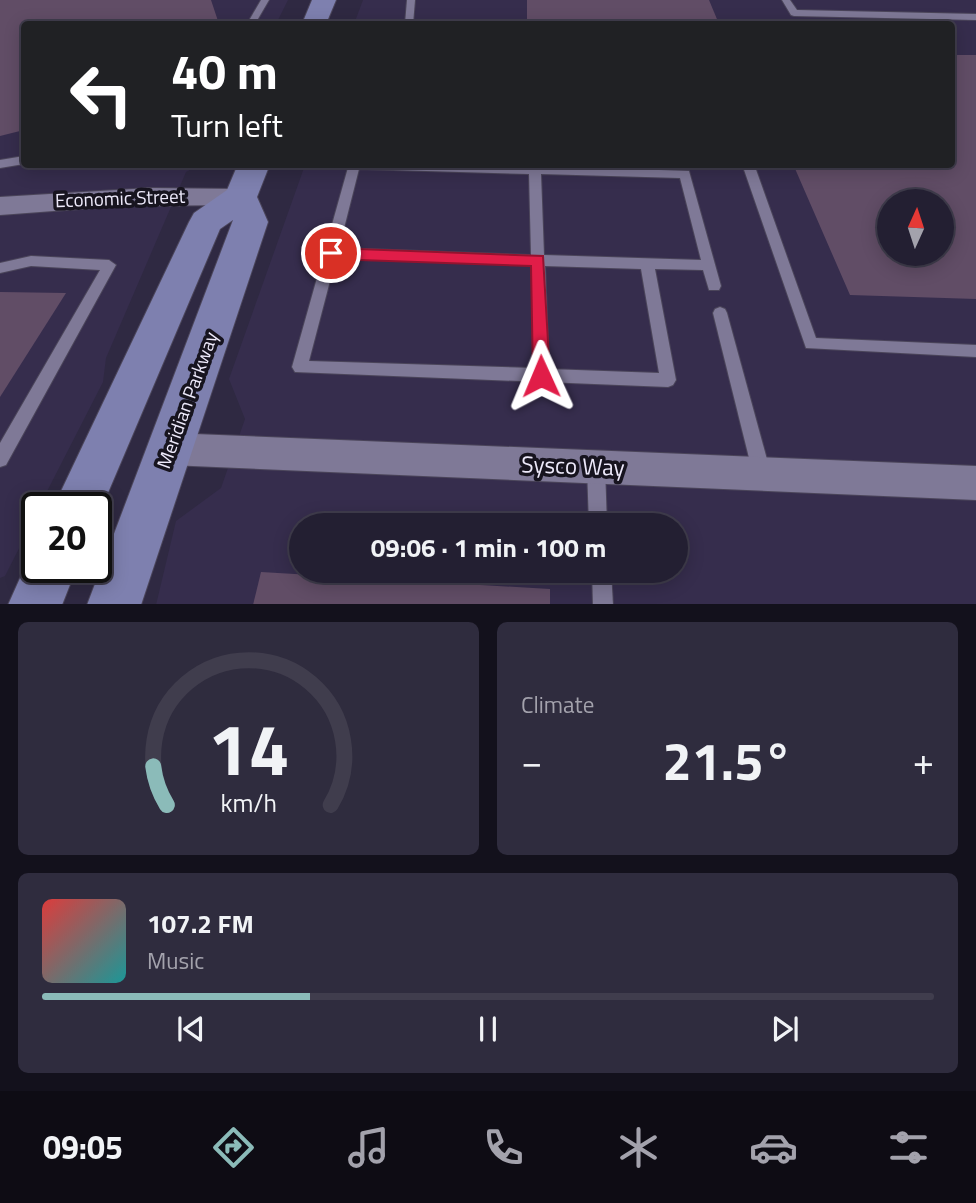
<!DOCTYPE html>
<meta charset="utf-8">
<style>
:root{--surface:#231f32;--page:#2f2c3e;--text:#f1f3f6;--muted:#a3a2ac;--line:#403d4d;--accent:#8bbbb9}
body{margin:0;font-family:"Titillium Web",sans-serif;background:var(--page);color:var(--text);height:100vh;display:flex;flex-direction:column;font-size:26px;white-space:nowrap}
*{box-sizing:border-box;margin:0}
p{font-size:23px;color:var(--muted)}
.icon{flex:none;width:38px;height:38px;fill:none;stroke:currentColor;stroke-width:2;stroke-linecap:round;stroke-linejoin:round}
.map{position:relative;height:604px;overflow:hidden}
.side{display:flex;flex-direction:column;gap:18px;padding:18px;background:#13111c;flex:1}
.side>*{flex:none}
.hud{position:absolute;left:21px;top:21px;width:934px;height:147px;border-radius:7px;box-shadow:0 4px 18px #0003,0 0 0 2px var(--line);background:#202124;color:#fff;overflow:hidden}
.needle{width:46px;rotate:3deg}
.fabs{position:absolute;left:877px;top:189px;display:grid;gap:14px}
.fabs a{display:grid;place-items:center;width:77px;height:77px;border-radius:50%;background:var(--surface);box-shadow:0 4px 18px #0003,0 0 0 2px var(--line);font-size:35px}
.speed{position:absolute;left:21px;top:492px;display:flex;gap:14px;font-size:35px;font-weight:700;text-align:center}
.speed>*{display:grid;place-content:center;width:91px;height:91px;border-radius:50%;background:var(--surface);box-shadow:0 4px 18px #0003,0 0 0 2px var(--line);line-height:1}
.speed .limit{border:4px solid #111;border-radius:10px;background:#fff;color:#111}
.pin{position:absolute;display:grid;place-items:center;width:60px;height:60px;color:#fff;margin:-30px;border:4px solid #fff;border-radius:50%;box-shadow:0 2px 7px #0007}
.me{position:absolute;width:77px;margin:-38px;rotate:359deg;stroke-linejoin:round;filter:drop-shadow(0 0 5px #0008)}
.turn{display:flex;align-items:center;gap:24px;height:147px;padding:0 35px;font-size:32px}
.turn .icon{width:91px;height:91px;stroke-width:2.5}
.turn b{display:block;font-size:49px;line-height:60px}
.big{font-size:52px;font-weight:700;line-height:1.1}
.side .widget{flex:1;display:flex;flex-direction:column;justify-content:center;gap:10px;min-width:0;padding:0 24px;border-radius:10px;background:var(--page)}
.side .dial{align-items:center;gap:0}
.dial svg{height:182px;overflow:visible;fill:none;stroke:var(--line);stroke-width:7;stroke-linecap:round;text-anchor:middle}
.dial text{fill:var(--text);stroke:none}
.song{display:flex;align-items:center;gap:21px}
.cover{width:84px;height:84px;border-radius:10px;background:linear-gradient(135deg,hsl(0 70% 55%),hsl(180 70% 35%))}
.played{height:7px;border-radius:4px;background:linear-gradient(90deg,var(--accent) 30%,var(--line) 30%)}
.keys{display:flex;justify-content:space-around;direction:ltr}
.heat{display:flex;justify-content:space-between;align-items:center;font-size:38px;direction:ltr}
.side .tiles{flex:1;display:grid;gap:18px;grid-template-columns:1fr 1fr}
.widget:last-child{grid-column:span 2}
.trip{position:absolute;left:289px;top:513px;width:399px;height:70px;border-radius:35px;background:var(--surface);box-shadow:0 4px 18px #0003,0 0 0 2px var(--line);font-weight:700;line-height:70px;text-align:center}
.tab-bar{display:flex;height:112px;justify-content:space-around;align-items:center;background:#0e0c14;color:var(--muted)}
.tab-bar .icon{width:49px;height:49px}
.tab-bar .selected{color:var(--accent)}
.tab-bar b{font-size:32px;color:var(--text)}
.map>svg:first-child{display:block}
</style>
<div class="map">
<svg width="976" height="605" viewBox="0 0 976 605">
<rect width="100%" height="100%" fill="#2f2942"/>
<g fill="#362d4d" fill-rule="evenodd">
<path d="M0 0H288L276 24H24V164L199 165 186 172 106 358 103 382 39 507 37 508V513L5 576 0 578Z"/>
<path d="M363 0H976V604L156 605 176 521 221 488 245 419 229 379 305 165 952 164V24H354ZM889 201H942V254H889ZM301 525H676V570H301Z"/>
</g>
<g fill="#614d66" fill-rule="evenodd">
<path d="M0 0H211L219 24H24V130L0 136Z"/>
<path d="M527 0H709L719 24H527Z"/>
<path d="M952 55H976V299L850 295 793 164H952ZM889 201H942V254H889Z"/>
<path d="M0 292 66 293 0 397Z"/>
<path d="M261 572 550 589V605H253Z"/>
</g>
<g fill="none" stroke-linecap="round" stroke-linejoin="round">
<defs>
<g id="lane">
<path d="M261 0H269L255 24H247Z"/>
<path d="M407 0H415L413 24H405Z"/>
<path d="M782 0H790L797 10 976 14V20L794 16 791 15Z"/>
<path d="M24 156V164L0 168V160Z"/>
<path d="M349 164H541V166L689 171 721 286 719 290H709L703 270 655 269 676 380 673 385 668 387 295 372 292 367ZM359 169 529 174 531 255 339 248ZM541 174 680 178 701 260 544 255ZM336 258 532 265 534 368 309 361ZM545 266 641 269 659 373 549 369Z"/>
<path d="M742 164H754L816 338 976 345V357L806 348Z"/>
<path d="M31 256 109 260 116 265 6 465 0 467V443L100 270 31 266 0 273V263Z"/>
<path d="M720 307 725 309 727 313 771 474 768 480 762 483 756 480 753 474 713 313 715 309Z"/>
<path d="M596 459 602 461 605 467 607 525H589L587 467 590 461Z"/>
<path d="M592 570H611L613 605H593Z"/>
</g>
<g id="street">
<path d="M150 188 240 189 249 191 252 197 249 203 240 205 120 206 0 215V197Z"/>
<path d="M170 433 976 466V500L170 465 158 460 153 449 158 438Z"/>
</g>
<g id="secondary">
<path d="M312 0H336L326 24H302Z"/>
<path d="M238 164H270L257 197 268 222 141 605H87L233 220 220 229 96 521V508H53L189 222 194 213 227 190Z"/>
<path d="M37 547V567H77L62 605H8L33 549Z"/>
</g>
</defs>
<use href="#lane" stroke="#4b455a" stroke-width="2"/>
<use href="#street" stroke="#4b455a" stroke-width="2"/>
<use href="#secondary" stroke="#4b455a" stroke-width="2"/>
<use href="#lane" fill="#7f7997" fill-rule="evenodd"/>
<use href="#street" fill="#7f7997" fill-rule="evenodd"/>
<use href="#secondary" fill="#7e80af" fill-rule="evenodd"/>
</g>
<path fill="#e11d48" stroke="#92132f" stroke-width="2" d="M331 248 543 256 550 376 548 381 541 383 535 381 533 376 531 266 331 259 323 253Z"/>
<g text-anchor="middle" stroke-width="7" stroke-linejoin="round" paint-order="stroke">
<g font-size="19" fill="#ede9fa" stroke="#17141f">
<text transform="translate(120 198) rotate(-2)" y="7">Economic Street</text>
<text transform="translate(187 400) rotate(-70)" y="7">Meridian Parkway</text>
</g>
<g font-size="23" fill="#ede9fa" stroke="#17141f">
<text transform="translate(573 466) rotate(2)" y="8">Sysco Way</text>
</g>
</g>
</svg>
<div class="fabs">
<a><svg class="needle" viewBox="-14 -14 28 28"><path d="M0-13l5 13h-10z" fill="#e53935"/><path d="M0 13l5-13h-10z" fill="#a3a2ac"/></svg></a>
</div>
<div class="speed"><div class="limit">20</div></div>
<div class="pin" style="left:331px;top:253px;background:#d93025"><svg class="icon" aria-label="arrive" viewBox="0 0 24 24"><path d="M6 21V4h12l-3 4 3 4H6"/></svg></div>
<svg class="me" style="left:541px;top:376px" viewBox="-20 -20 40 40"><path d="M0-17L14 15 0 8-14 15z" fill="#e11d48" stroke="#fff" stroke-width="4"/></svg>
<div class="trip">09:06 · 1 min · 100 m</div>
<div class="hud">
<div class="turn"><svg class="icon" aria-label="left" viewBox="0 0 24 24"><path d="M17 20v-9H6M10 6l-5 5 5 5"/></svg><div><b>40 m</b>Turn left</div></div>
</div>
</div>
<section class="side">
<div class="tiles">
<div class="widget dial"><svg viewBox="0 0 100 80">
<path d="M14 69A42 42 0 1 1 86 69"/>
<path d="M14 69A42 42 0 0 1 8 52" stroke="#8bbbb9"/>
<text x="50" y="56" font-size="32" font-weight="700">14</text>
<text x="50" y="72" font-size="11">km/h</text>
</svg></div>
<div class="widget"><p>Climate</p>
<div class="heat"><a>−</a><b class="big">21.5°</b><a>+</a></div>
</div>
<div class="widget">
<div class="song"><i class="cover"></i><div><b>107.2 FM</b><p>Music</p></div></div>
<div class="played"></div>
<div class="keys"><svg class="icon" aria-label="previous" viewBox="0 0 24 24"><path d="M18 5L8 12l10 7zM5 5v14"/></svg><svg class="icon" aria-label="pause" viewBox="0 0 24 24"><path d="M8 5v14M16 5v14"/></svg><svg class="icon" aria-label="next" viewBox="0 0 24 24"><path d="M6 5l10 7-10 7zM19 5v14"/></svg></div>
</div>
</div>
</section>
<nav class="tab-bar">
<b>09:05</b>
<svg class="icon selected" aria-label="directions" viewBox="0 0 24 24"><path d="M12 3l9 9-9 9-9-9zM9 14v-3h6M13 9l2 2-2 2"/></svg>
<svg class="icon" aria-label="music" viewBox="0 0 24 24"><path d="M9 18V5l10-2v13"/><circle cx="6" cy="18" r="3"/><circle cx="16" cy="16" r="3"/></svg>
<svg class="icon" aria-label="phone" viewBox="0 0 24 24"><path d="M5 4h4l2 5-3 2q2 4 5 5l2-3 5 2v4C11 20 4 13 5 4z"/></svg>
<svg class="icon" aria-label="climate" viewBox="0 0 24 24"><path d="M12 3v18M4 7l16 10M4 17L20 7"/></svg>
<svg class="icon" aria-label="car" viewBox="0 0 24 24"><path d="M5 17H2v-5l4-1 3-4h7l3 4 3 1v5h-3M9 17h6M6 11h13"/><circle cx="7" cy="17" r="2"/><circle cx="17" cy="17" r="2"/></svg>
<svg class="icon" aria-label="filters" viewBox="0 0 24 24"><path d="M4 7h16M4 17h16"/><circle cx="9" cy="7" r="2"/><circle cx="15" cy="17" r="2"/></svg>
</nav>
